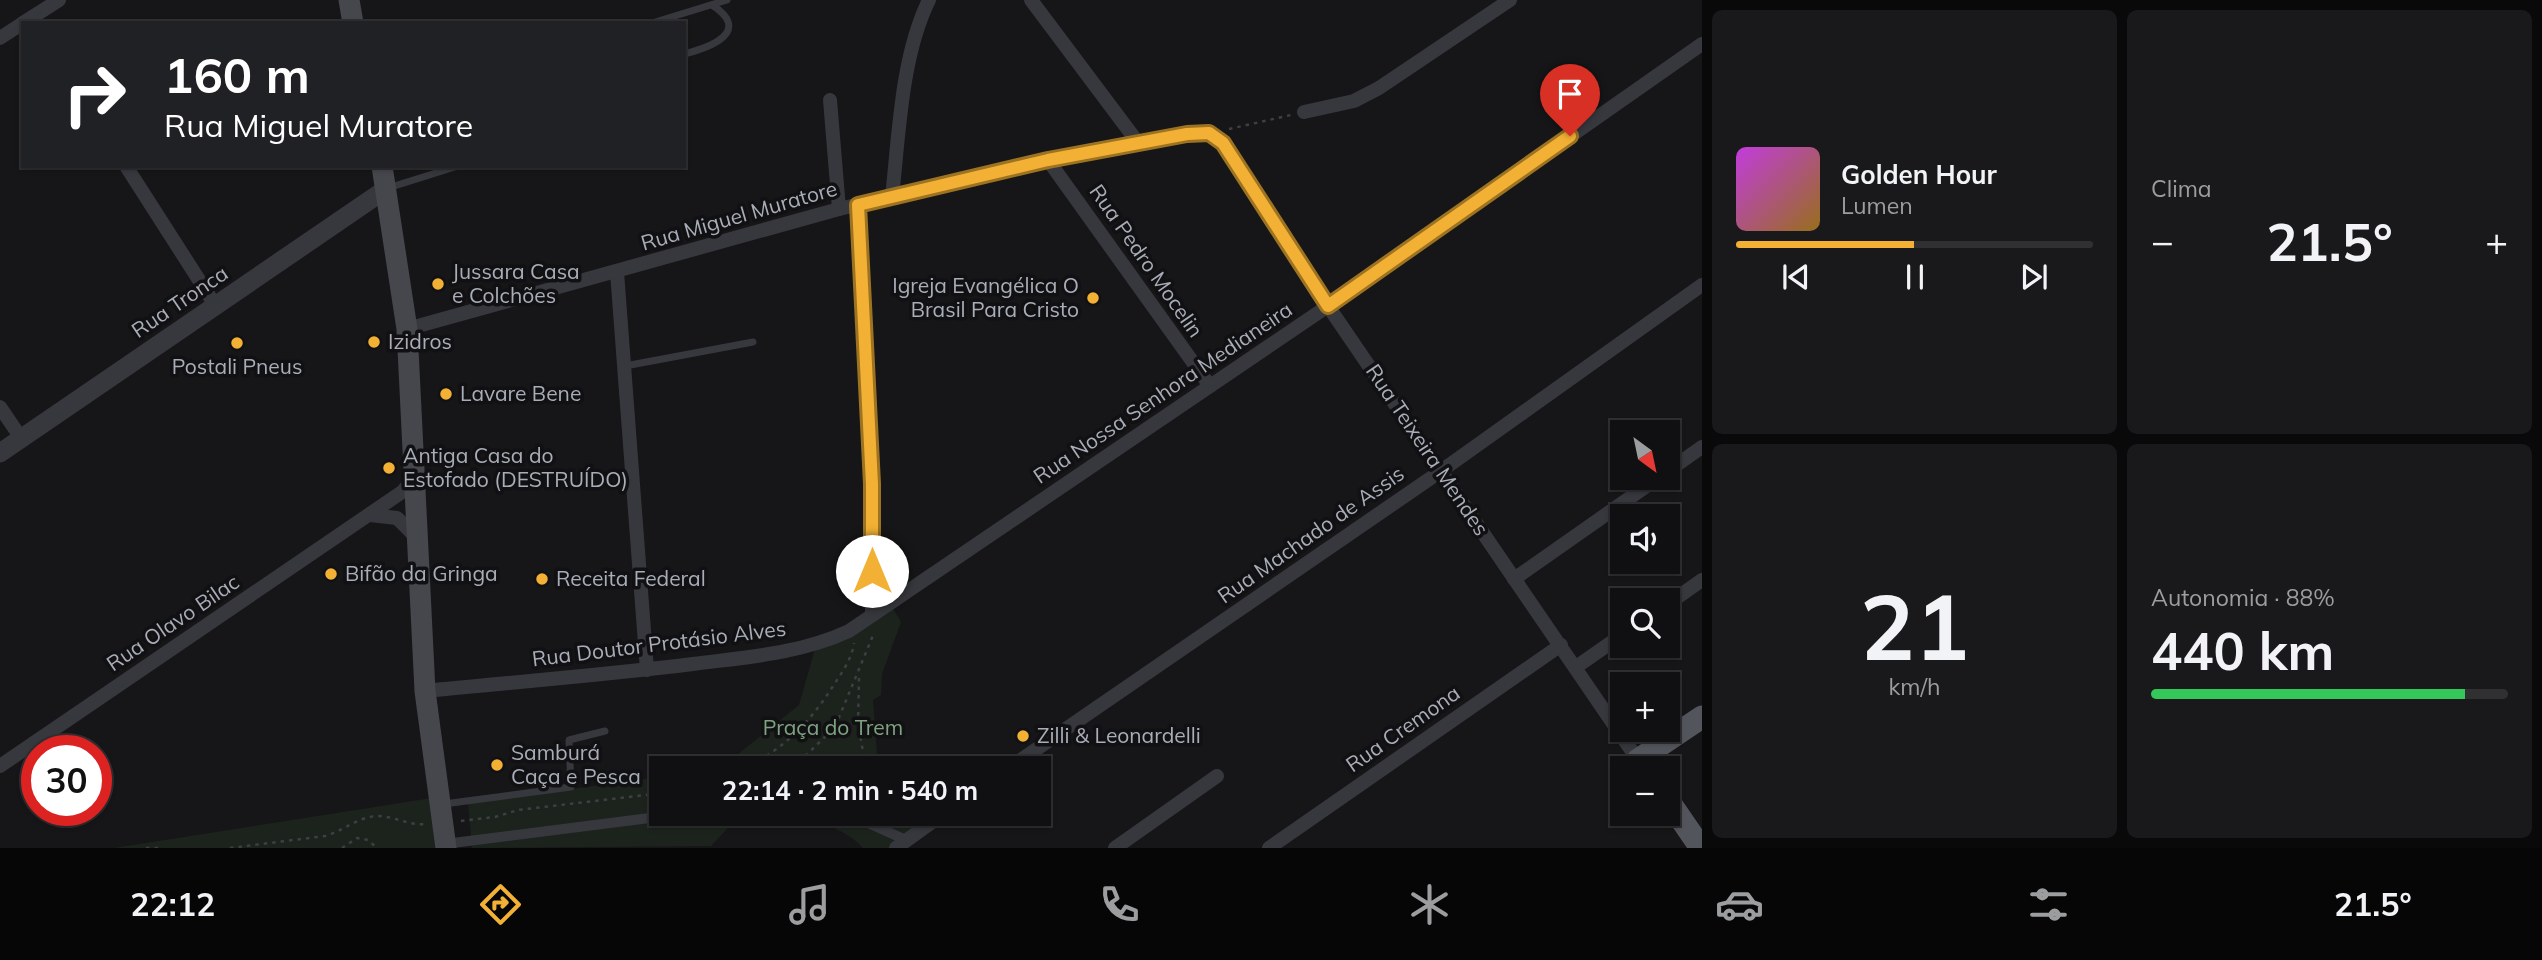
<!DOCTYPE html>
<html lang="pt">
<meta charset="utf-8">
<style>
:root{--surface:#101012;--page:#19191b;--text:#f1f3f6;--muted:#9c9d9f;--line:#303032;--accent:#f2b134}
body{margin:0;font-family:Mulish,sans-serif;background:var(--page);color:var(--text);height:100vh;display:flex;flex-direction:column;font-size:26px;white-space:nowrap}
*{box-sizing:border-box;margin:0}
p{font-size:23px;color:var(--muted)}
.icon{flex:none;width:38px;height:38px;fill:none;stroke:currentColor;stroke-width:2;stroke-linecap:round;stroke-linejoin:round}
.map{position:relative;flex:1;overflow:hidden}
.panel{display:flex;flex-direction:column;gap:10px;padding:10px;background:#09090a;width:840px}
.panel>*{flex:none}
.banner{position:absolute;left:21px;top:21px;width:665px;height:147px;border-radius:0px;box-shadow:0 2px 5px #0004,0 0 0 2px var(--line);background:#202124;color:#fff;overflow:hidden}
.needle{width:46px;rotate:147deg}
.buttons{position:absolute;left:1610px;top:420px;display:grid;gap:14px}
.buttons a{display:grid;place-items:center;width:70px;height:70px;border-radius:0px;background:var(--surface);box-shadow:0 2px 5px #0004,0 0 0 2px var(--line);font-size:35px}
.speed{position:absolute;left:21px;top:735px;display:flex;gap:14px;font-size:35px;font-weight:700;text-align:center}
.speed>*{display:grid;place-content:center;width:91px;height:91px;border-radius:50%;background:var(--surface);box-shadow:0 2px 5px #0004,0 0 0 2px var(--line);line-height:1}
.speed .limit{border:10px solid #d22;background:#fff;color:#111}
.pin{position:absolute;display:grid;place-items:center;width:60px;height:60px;color:#fff;margin:-72px -30px;border-radius:50% 50% 50% 0;rotate:-45deg;box-shadow:0 0 7px #0007}
.pin .icon{rotate:45deg}
.me{position:absolute;width:77px;margin:-38px;rotate:0deg;stroke-linejoin:round;filter:drop-shadow(0 0 5px #0008)}
.turn{display:flex;align-items:center;gap:24px;height:147px;padding:0 28px;font-size:32px}
.turn .icon{width:91px;height:91px;stroke-width:2.5}
.turn b{display:block;font-size:49px;line-height:60px}
.big{font-size:52px;font-weight:700;line-height:1.1}
.panel .card{flex:1;display:flex;flex-direction:column;justify-content:center;gap:10px;min-width:0;padding:0 24px;border-radius:10px;background:var(--page)}
.panel .dial{align-items:center;gap:0}
.dial b{font-size:91px;line-height:1}
.song{display:flex;align-items:center;gap:21px}
.cover{width:84px;height:84px;border-radius:10px;background:linear-gradient(135deg,hsl(290 70% 55%),hsl(40 70% 35%))}
.played{height:7px;border-radius:4px;background:linear-gradient(90deg,var(--accent) 50%,var(--line) 50%)}
.keys{display:flex;justify-content:space-around;direction:ltr}
.heat{display:flex;justify-content:space-between;align-items:center;font-size:38px;direction:ltr}
.charge{height:10px;border-radius:5px;background:linear-gradient(90deg,#34c759 88%,var(--line) 0)}
.panel .tiles{flex:1;display:grid;gap:10px;grid-template-columns:repeat(2,1fr)}
.trip{position:absolute;left:649px;top:756px;width:402px;height:70px;border-radius:0px;background:var(--surface);box-shadow:0 2px 5px #0004,0 0 0 2px var(--line);font-weight:700;line-height:70px;text-align:center}
.dock{display:flex;height:112px;justify-content:space-around;align-items:center;background:#060607;color:var(--muted)}
.dock .icon{width:49px;height:49px}
.dock .active{color:var(--accent)}
.dock b{font-size:32px;color:var(--text)}
main{display:flex;flex:1;min-height:0}
.map>svg:first-child{display:block}
</style>
<main>
<div class="map">
<svg width="1702" height="848" viewBox="0 0 1702 848">
<rect width="100%" height="100%" fill="#161618"/>
<g fill="#1c231d">
<path d="M891 605 901 622 882 674 881 695 873 700 878 768H707L737 755 799 705 815 649Z"/>
<path d="M661 777 662 814H901L914 830 892 848H863C836 817 776 814 738 817L711 846 472 848 468 803Z"/>
<path d="M432 798 437 848H114Z"/>
</g>
<g fill="none" stroke-linecap="round" stroke-linejoin="round">
<g stroke="#3d3f44" stroke-width="2.5" stroke-dasharray="3.5 5" stroke-linecap="butt">
<path d="M1229 129 1291 115"/>
<path d="M859 678 858 724 866 768"/>
<path d="M744 768C785 749 811 721 835 683 843 671 852 658 854 643"/>
<path d="M793 768 835 727 874 633"/>
<path d="M461 821 495 817 518 810 662 793"/>
<path d="M146 848H159"/>
<path d="M230 848 325 836C343 831 358 817 377 816 395 816 408 826 427 824"/>
<path d="M342 848 357 838 368 840 377 848"/>
</g>
<g stroke="#37383d" stroke-width="7">
<path d="M652 23 727 0"/>
<path d="M684 54C712 47 752 31 712 5"/>
<path d="M388 188 458 166"/>
<path d="M625 366 753 342"/>
<path d="M444 804 571 787 569 740 605 731"/>
</g>
<g stroke="#37383d" stroke-width="10">
<path d="M848 814 906 840"/>
<path d="M445 844 681 814"/>
</g>
<g stroke="#37383d" stroke-width="14">
<path d="M1031 0 1139 144"/>
<path d="M23 23 59 0"/>
<path d="M0 38 23 23"/>
<path d="M830 100 839 209"/>
<path d="M1304 112 1354 101 1379 88 1510 0"/>
<path d="M1048 160 1210 386"/>
<path d="M126 166 215 305"/>
<path d="M892 197C899 135 901 57 929 0"/>
<path d="M858 205 872 484V615"/>
<path d="M617 272 647 670"/>
<path d="M407 329 839 209 1048 160 1187 134 1209 133 1223 143 1328 306 1638 760"/>
<path d="M0 407 21 438"/>
<path d="M1668 471 1702 447"/>
<path d="M370 515 397 518 417 538"/>
<path d="M1514 579 1658 478"/>
<path d="M1668 604 1702 580"/>
<path d="M1576 667 1622 635"/>
<path d="M425 691C515 682 604 675 693 664 747 657 799 654 849 631L1328 306 1702 44"/>
<path d="M0 766 402 492 416 476"/>
<path d="M1009 768 1441 471 1702 285"/>
<path d="M896 848 943 814"/>
<path d="M1115 848 1217 776"/>
<path d="M1269 848 1561 645"/>
</g>
<path stroke="#37383d" stroke-width="19" d="M0 453 386 189"/>
<g stroke="#45474d" stroke-width="21">
<path d="M349 0 353 23"/>
<path d="M382 166 407 329 425 691 446 848"/>
</g>
<g stroke="#53555c" stroke-width="23">
<path d="M1645 768 1638 760 1702 717"/>
<path d="M1668 800 1701 848"/>
</g>
</g>
<g fill="none" stroke-linecap="round" stroke-linejoin="round">
<defs>
<path id="route" d="M872 571V484L858 205 1048 160 1187 134 1209 133 1223 143 1328 306 1570 136"/>
</defs>
<use href="#route" stroke="#9d7322" stroke-width="18"/>
<use href="#route" stroke="#f2b134" stroke-width="12"/>
</g>
<g fill="#f2b134" stroke="#111113" stroke-width="2.5">
<circle cx="438" cy="284" r="7"/>
<circle cx="1093" cy="298" r="7"/>
<circle cx="374" cy="342" r="7"/>
<circle cx="237" cy="343" r="7"/>
<circle cx="446" cy="394" r="7"/>
<circle cx="389" cy="468" r="7"/>
<circle cx="331" cy="574" r="7"/>
<circle cx="542" cy="579" r="7"/>
<circle cx="1023" cy="736" r="7"/>
<circle cx="497" cy="765" r="7"/>
</g>
<g text-anchor="middle" stroke-width="7" stroke-linejoin="round" paint-order="stroke">
<g font-size="21" fill="#a8adb8" stroke="#111113">
<text transform="translate(739 216) rotate(-16)" y="7">Rua Miguel Muratore</text>
<text transform="translate(1146 261) rotate(55)" y="7">Rua Pedro Mocelin</text>
<text transform="translate(180 302) rotate(-34)" y="7">Rua Tronca</text>
<text transform="translate(1163 393) rotate(-34)" y="7">Rua Nossa Senhora Medianeira</text>
<text transform="translate(1427 450) rotate(56)" y="7">Rua Teixeira Mendes</text>
<text transform="translate(1311 535) rotate(-35)" y="7">Rua Machado de Assis</text>
<text transform="translate(173 623) rotate(-34)" y="7">Rua Olavo Bilac</text>
<text transform="translate(659 644) rotate(-7)" y="7">Rua Doutor Protásio Alves</text>
<text transform="translate(1403 729) rotate(-35)" y="7">Rua Cremona</text>
</g>
<g font-size="21" fill="#a8adb8" stroke="#111113" text-anchor="start">
<text x="452" y="279">Jussara Casa<tspan x="452" dy="24">e Colchões</tspan></text>
<text x="1079" y="293" text-anchor="end">Igreja Evangélica O<tspan x="1079" dy="24">Brasil Para Cristo</tspan></text>
<text x="388" y="349">Izidros</text>
<text x="237" y="374" text-anchor="middle">Postali Pneus</text>
<text x="460" y="401">Lavare Bene</text>
<text x="403" y="463">Antiga Casa do<tspan x="403" dy="24">Estofado (DESTRUÍDO)</tspan></text>
<text x="345" y="581">Bifão da Gringa</text>
<text x="556" y="586">Receita Federal</text>
<text x="1037" y="743">Zilli &amp; Leonardelli</text>
<text x="511" y="760">Samburá<tspan x="511" dy="24">Caça e Pesca</tspan></text>
</g>
<g font-size="21" fill="#7fa381" stroke="#111113">
<text x="833" y="735">Praça do Trem</text>
</g>
</g>
</svg>
<div class="buttons">
<a><svg class="needle" viewBox="-14 -14 28 28"><path d="M0-13l5 13h-10z" fill="#e53935"/><path d="M0 13l5-13h-10z" fill="#9c9d9f"/></svg></a>
<a><svg class="icon" aria-label="sound" viewBox="0 0 24 24"><path d="M4 9h4l5-4v14l-5-4H4zM17 9q2 3 0 6"/></svg></a>
<a><svg class="icon" aria-label="search" viewBox="0 0 24 24"><circle cx="10" cy="10" r="6"/><path d="M15 15l6 6"/></svg></a>
<a>+</a>
<a>−</a>
</div>
<div class="speed"><div class="limit">30</div></div>
<div class="pin" style="left:1570px;top:136px;background:#d93025"><svg class="icon" aria-label="arrive" viewBox="0 0 24 24"><path d="M6 21V4h12l-3 4 3 4H6"/></svg></div>
<svg class="me" style="left:872px;top:571px" viewBox="-20 -20 40 40"><circle r="19" fill="#fff"/><path d="M0-13L10 11 0 6-10 11z" fill="#f2b134"/></svg>
<div class="trip">22:14 · 2 min · 540 m</div>
<div class="banner">
<div class="turn"><svg class="icon" aria-label="right" viewBox="0 0 24 24"><path d="M7 20v-9h11M14 6l5 5-5 5"/></svg><div><b>160 m</b>Rua Miguel Muratore</div></div>
</div>
</div>
<section class="panel">
<div class="tiles">
<div class="card">
<div class="song"><i class="cover"></i><div><b>Golden Hour</b><p>Lumen</p></div></div>
<div class="played"></div>
<div class="keys"><svg class="icon" aria-label="previous" viewBox="0 0 24 24"><path d="M18 5L8 12l10 7zM5 5v14"/></svg><svg class="icon" aria-label="pause" viewBox="0 0 24 24"><path d="M8 5v14M16 5v14"/></svg><svg class="icon" aria-label="next" viewBox="0 0 24 24"><path d="M6 5l10 7-10 7zM19 5v14"/></svg></div>
</div>
<div class="card"><p>Clima</p>
<div class="heat"><a>−</a><b class="big">21.5°</b><a>+</a></div>
</div>
<div class="card dial"><b>21</b><p>km/h</p></div>
<div class="card"><p>Autonomia · 88%</p><b class="big">440 km</b><div class="charge"></div></div>
</div>
</section>
</main>
<nav class="dock">
<b>22:12</b>
<svg class="icon active" aria-label="directions" viewBox="0 0 24 24"><path d="M12 3l9 9-9 9-9-9zM9 14v-3h6M13 9l2 2-2 2"/></svg>
<svg class="icon" aria-label="music" viewBox="0 0 24 24"><path d="M9 18V5l10-2v13"/><circle cx="6" cy="18" r="3"/><circle cx="16" cy="16" r="3"/></svg>
<svg class="icon" aria-label="phone" viewBox="0 0 24 24"><path d="M5 4h4l2 5-3 2q2 4 5 5l2-3 5 2v4C11 20 4 13 5 4z"/></svg>
<svg class="icon" aria-label="climate" viewBox="0 0 24 24"><path d="M12 3v18M4 7l16 10M4 17L20 7"/></svg>
<svg class="icon" aria-label="car" viewBox="0 0 24 24"><path d="M5 17H2v-5l4-1 3-4h7l3 4 3 1v5h-3M9 17h6M6 11h13"/><circle cx="7" cy="17" r="2"/><circle cx="17" cy="17" r="2"/></svg>
<svg class="icon" aria-label="filters" viewBox="0 0 24 24"><path d="M4 7h16M4 17h16"/><circle cx="9" cy="7" r="2"/><circle cx="15" cy="17" r="2"/></svg>
<b>21.5°</b>
</nav>
